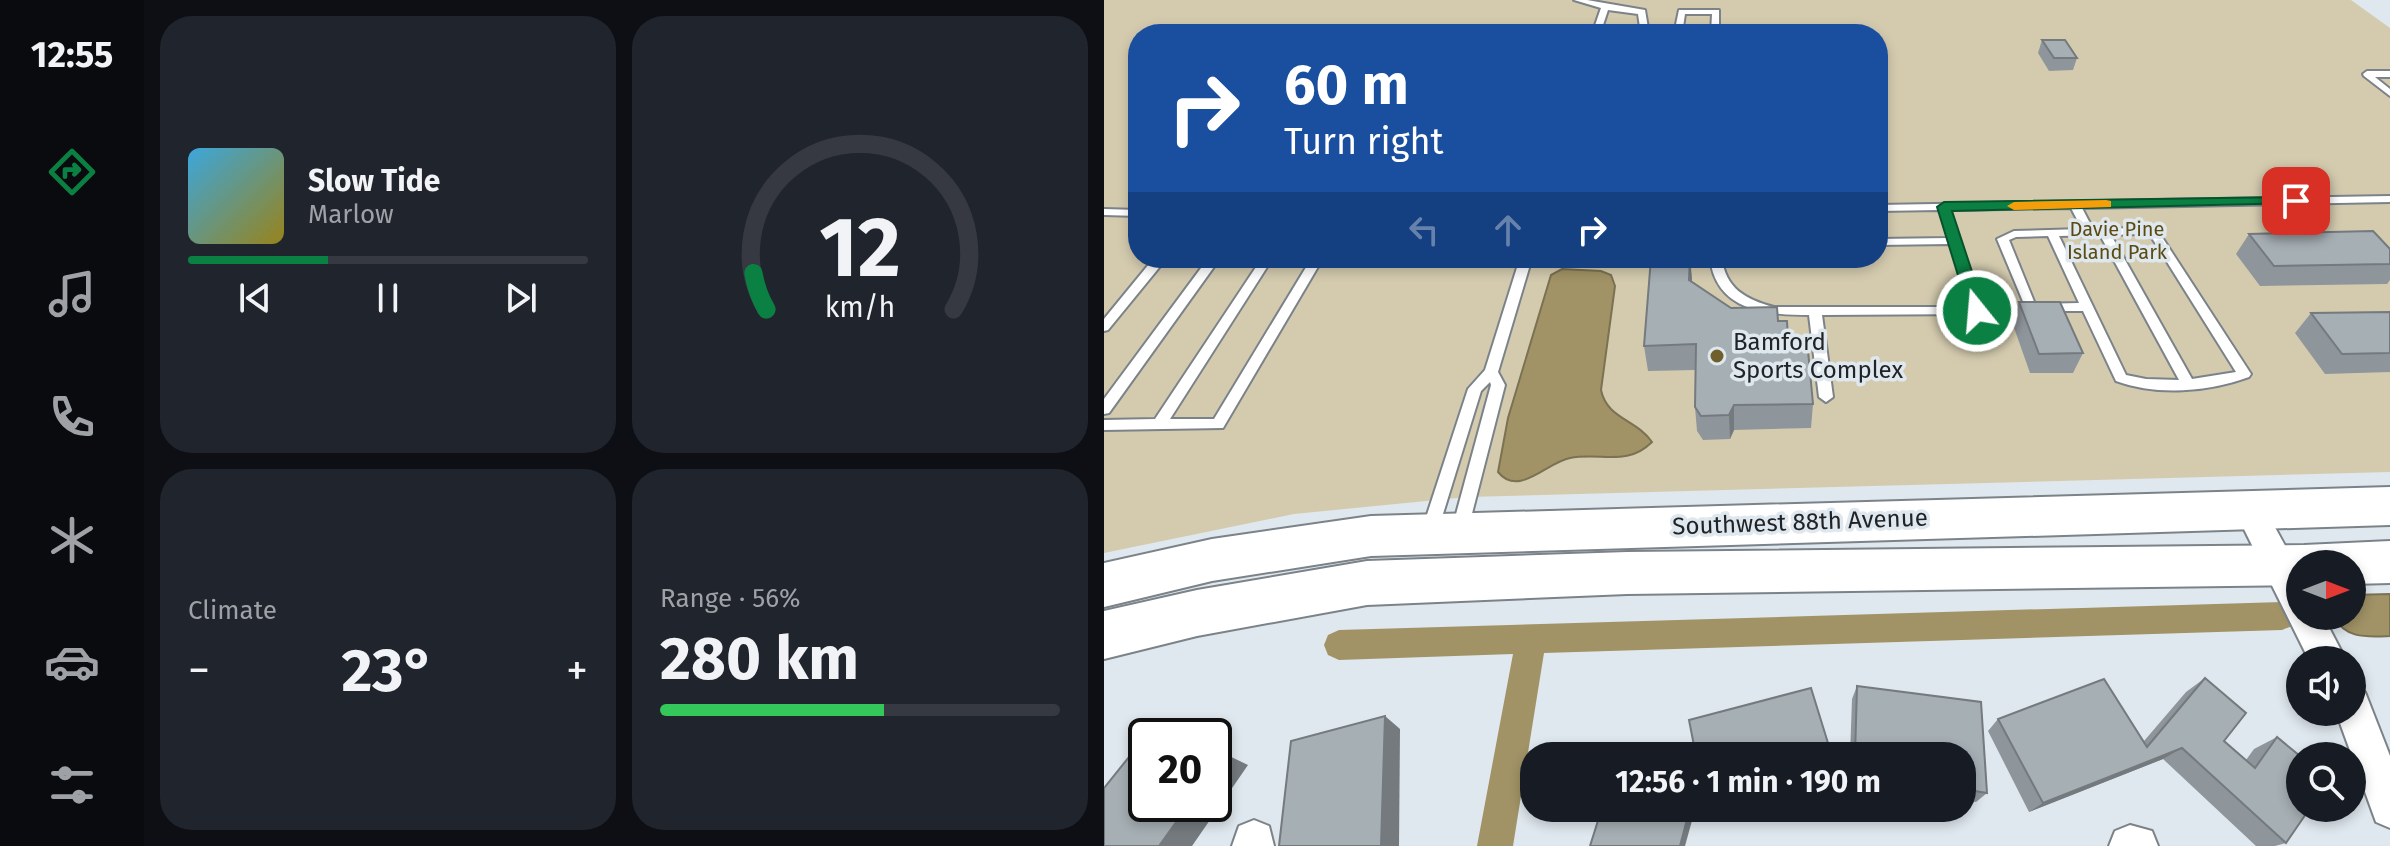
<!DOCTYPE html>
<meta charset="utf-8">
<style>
:root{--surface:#171b24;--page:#20242c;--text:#f1f3f6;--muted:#9ea1a6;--line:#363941;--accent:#0b8043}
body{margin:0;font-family:"Fira Sans",sans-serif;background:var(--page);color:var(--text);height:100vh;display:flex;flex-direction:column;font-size:30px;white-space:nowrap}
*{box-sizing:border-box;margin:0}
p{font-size:26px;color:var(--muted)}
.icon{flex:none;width:44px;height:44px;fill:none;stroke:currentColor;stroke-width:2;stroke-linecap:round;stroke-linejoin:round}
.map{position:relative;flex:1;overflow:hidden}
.details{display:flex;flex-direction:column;gap:16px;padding:16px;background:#0d0f14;width:960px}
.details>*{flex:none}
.banner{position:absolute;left:24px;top:24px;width:760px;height:244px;border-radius:32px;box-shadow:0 4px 12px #0003;background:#1a4fa0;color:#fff;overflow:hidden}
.needle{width:52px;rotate:90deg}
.buttons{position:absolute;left:1182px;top:550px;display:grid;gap:16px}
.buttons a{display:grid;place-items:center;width:80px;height:80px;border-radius:50%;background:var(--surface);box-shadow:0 4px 12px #0003;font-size:40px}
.speed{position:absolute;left:24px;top:718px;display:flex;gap:16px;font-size:40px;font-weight:700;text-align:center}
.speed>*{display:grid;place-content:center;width:104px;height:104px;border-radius:50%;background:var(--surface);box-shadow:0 4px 12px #0003;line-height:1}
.speed .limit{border:4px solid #111;border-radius:12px;background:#fff;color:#111}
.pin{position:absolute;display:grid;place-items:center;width:68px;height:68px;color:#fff;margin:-34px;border-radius:16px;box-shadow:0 4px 12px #0006}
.me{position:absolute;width:88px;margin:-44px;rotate:343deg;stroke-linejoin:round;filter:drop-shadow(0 0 6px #0008)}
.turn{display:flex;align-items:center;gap:28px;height:168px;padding:0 24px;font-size:36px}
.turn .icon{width:104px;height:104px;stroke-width:2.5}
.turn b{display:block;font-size:56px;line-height:68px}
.lanes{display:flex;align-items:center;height:76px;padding:0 24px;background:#0003;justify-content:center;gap:40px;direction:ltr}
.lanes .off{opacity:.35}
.big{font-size:60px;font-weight:700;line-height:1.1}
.details .tile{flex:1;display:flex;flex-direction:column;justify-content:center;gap:12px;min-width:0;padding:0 28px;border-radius:32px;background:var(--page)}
.details .dial{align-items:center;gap:0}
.dial svg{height:208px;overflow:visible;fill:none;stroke:var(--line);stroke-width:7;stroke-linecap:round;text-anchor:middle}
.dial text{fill:var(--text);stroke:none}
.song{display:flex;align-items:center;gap:24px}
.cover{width:96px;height:96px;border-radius:12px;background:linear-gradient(135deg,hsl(200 70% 55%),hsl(50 70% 35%))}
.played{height:8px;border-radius:4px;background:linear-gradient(90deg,var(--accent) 35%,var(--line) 35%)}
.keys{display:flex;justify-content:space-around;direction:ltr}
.heat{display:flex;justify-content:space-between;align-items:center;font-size:44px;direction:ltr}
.charge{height:12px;border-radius:6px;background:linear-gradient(90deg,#34c759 56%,var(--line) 0)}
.details .tiles{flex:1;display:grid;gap:16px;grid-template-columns:repeat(2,1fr)}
.trip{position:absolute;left:416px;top:742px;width:456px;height:80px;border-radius:32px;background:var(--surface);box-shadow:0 4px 12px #0003;font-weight:700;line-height:80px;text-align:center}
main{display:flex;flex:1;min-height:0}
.menu{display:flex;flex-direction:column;width:144px;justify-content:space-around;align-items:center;background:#090b0e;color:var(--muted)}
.menu .icon{width:56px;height:56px}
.menu .active{color:var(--accent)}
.menu b{font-size:36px;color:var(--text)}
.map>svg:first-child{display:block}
</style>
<main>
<nav class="menu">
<b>12:55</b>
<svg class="icon active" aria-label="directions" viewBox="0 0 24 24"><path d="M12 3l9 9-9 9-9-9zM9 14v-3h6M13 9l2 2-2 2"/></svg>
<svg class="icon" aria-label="music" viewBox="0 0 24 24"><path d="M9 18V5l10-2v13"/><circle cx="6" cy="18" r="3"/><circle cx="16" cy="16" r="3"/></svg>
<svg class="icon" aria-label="phone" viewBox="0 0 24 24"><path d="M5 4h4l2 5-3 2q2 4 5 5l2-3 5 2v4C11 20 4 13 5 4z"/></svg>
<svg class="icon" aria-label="climate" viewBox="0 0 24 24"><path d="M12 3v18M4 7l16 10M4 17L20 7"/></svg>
<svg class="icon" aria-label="car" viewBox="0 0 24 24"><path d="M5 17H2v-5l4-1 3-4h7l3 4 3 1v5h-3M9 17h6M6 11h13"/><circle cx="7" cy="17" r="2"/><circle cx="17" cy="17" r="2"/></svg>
<svg class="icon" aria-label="filters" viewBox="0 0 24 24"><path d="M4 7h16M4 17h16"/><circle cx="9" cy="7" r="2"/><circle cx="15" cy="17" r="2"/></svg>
</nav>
<section class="details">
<div class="tiles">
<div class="tile">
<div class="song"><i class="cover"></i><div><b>Slow Tide</b><p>Marlow</p></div></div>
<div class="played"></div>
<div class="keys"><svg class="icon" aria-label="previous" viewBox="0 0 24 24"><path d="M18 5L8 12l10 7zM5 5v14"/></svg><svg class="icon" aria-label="pause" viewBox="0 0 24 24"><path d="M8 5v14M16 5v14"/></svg><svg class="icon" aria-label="next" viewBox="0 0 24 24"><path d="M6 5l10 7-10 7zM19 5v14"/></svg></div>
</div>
<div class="tile dial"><svg viewBox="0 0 100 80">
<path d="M14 69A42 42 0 1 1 86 69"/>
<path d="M14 69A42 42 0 0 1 9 55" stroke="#0b8043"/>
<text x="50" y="56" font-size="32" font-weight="700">12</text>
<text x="50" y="72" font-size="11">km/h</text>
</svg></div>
<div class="tile"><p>Climate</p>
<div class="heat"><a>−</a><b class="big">23°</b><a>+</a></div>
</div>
<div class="tile"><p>Range · 56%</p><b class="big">280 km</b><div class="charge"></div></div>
</div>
</section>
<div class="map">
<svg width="1286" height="846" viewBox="0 0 1286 846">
<rect width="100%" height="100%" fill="#dfe8ee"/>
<path fill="#d4cbaf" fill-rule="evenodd" d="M0 0H1247L1286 28V472L363 497 190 514 0 553ZM34 34H774V258H34Z"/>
<g fill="#a19366" stroke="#7b7253" stroke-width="2">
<path d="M458 269 497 271 507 275 511 286 497 390C503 419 532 419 548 442 523 467 497 452 466 458 443 462 415 498 394 472L404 418 447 275Z"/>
<path d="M1286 594V636C1261 637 1242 639 1229 616H1248V595Z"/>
</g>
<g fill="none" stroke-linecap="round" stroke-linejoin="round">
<path fill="#a19366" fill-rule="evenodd" d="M1178 602 1188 606 1193 616 1188 626 1178 630 440 653 409 846H373L409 654 235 660 224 655 220 645 224 635 235 630Z"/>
<defs>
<g id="lane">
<path d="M470 0H483L541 10 545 34H537L534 14 504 10 496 34H488L497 8Z"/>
<path d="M575 10H615V34H607L608 14H581L578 34H570Z"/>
<path d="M1263 71H1286V77H1271L1286 89V96L1260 76 1259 74Z"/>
<path d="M1286 196V202L978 208 989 229 1035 228 1056 234 1147 374 1145 377C1104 392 1053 396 1012 381L979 311H923L893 239 910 231 978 229 967 208 846 210 879 311 877 314 718 315 729 397 722 402 715 397 705 315C662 315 612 311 606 258H618C621 288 642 300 670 307H866L846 244 774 245V239L844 238 836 210 774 211V205ZM1034 234 1048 238 1132 372 1088 379 1007 235ZM996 235 1075 380 1042 379 1022 375 955 236ZM944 236 975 303 931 304 905 240 912 237Z"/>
<path d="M0 209 34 210V216L0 215Z"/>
<path d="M50 258H216L218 260 119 428 0 430V420L51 419 154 264H112L5 413 0 414V399L100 264H58L4 330 0 331V319ZM165 264H204L110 419H66Z"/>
<path d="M416 258H428L394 372 401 385 364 529 362 534 356 536 350 534 348 529 387 385 386 382 377 391 334 530 332 535 326 537 320 535 318 530 364 389 381 370Z"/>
</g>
<g id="street">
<path d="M1145 496 1156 500 1196 573V616H1219L1242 660H1205L1130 509 1134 500Z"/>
<path d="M1248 687 1261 692 1286 756V828L1272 822 1232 712H1248Z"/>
<path d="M150 820 165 826 170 846H128L135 826Z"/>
<path d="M1026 825 1048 831 1054 846H1005L1011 831Z"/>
</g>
<g id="secondary">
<path d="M1286 487V525L267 556 108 581 0 607V563L108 539 267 516Z"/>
<path d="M1286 541V583L1248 584V564H1196V585L523 594 263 605 93 636 0 659V611L93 590 263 561 523 552 1200 545Z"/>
</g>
</defs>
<use href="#lane" stroke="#7b8389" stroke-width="4"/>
<use href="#street" stroke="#7b8389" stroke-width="4"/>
<use href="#secondary" stroke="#7b8389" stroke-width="4"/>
<use href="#lane" fill="#fff" fill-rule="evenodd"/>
<use href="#street" fill="#fff" fill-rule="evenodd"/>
<use href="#secondary" fill="#fff" fill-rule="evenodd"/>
</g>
<g fill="#8f969b">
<path d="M938 40 973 58 969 70 945 71 934 53Z"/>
<path d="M1145 234 1286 249V280L1283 284 1156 286 1132 254Z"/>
<path d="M588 281 627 308 674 321 684 340 709 404 707 428 630 430 626 439 599 440 593 431 591 407V370L544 371 540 346Z"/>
<path d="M915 302 979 353 969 373H926L908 322Z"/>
<path d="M1286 312V372L1221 374 1191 333 1207 313Z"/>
<path d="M1101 678 1120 741 1142 760 1150 749 1173 737 1182 843 1171 846H1152L1059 759 925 812 884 731 894 719 1040 741 1082 692Z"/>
<path d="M753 686 877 702 883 793 872 802 858 800V756H746L748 699Z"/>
</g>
<g fill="#747a7e">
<path d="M586 258 588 278 587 305 585 280Z"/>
<path d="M630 405V430L626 439 625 415Z"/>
<path d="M281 716 296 729 295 846H277Z"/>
<path d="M1078 748 1059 759 925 812 939 803Z"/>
<path d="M121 754 144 765 88 846H55L85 804H110V770Z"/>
<path d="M586 808 589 817 581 846H576Z"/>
<path d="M603 808H635L605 817Z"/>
</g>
<g fill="#a6afb4" stroke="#747a7e" stroke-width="2">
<path d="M938 40H961L973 58H950Z"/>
<path d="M1269 231 1286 249V264L1170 266 1145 234Z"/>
<path d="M547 258H586L585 280 627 308 673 307 674 321H683L684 340H703L709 404 630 405 625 415 597 416 591 407 592 344 540 346Z"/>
<path d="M915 302H956L979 353 935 354Z"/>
<path d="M1286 312V353L1238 354 1207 313Z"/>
<path d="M1101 678 1142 713 1120 741 1151 768 1173 737 1196 756V808H1206L1182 843 1078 748 939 803 894 719 1000 679 1043 747Z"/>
<path d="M753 686 877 702 883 793 858 789V756H751Z"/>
<path d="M707 688 728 756H592L585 720Z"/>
<path d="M281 716 277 846H175L187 741Z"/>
<path d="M50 726 76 736H42V804H85L55 846H0V788Z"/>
<path d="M110 750 121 754 110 770Z"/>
<path d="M498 808H586L576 846H486Z"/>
</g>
<path fill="#0b8043" stroke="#07532c" stroke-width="2" d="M1192 197 1198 201 1196 203 848 211 881 311 873 316 865 311 833 207 840 202Z"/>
<path fill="#f59e0b" d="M1002 200 1007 201V207L910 210 903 206 910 202Z"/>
<circle fill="#6e5f2c" stroke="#dfe8ee" stroke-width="3" cx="613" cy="356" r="8"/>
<g text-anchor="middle" stroke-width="7" stroke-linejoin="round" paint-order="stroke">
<g font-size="20" fill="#5b4b13" stroke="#dfe8ee">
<text x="1013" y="236">Davie Pine<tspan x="1013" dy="23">Island Park</tspan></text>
</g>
<g font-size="24" fill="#212427" stroke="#dfe8ee" text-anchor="start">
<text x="629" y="350">Bamford<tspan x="629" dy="28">Sports Complex</tspan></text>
</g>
<g font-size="24" fill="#212427" stroke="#dfe8ee">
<text transform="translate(696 522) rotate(-2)" y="8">Southwest 88th Avenue</text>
</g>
</g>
</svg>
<div class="buttons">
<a><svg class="needle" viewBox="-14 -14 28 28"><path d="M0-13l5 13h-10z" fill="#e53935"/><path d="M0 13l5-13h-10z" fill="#9ea1a6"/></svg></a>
<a><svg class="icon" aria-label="sound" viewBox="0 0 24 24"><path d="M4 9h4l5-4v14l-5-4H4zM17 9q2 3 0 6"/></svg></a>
<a><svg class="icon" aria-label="search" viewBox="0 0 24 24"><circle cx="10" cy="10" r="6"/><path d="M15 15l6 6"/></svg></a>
</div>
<div class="speed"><div class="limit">20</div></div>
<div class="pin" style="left:1192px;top:201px;background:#d93025"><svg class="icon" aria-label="arrive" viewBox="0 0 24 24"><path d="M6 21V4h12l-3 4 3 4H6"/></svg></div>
<svg class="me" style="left:873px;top:311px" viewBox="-20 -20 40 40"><circle r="17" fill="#0b8043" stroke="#fff" stroke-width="3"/><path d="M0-11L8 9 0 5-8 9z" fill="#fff"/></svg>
<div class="trip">12:56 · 1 min · 190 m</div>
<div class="banner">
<div class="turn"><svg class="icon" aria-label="right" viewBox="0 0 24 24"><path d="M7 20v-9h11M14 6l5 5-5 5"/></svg><div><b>60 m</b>Turn right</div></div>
<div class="lanes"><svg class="icon off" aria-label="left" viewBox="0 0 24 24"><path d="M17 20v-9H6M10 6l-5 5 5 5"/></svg><svg class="icon off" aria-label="ahead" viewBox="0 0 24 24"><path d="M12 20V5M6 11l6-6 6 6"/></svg><svg class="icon" aria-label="right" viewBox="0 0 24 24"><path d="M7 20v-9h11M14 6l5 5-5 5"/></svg></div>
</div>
</div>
</main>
